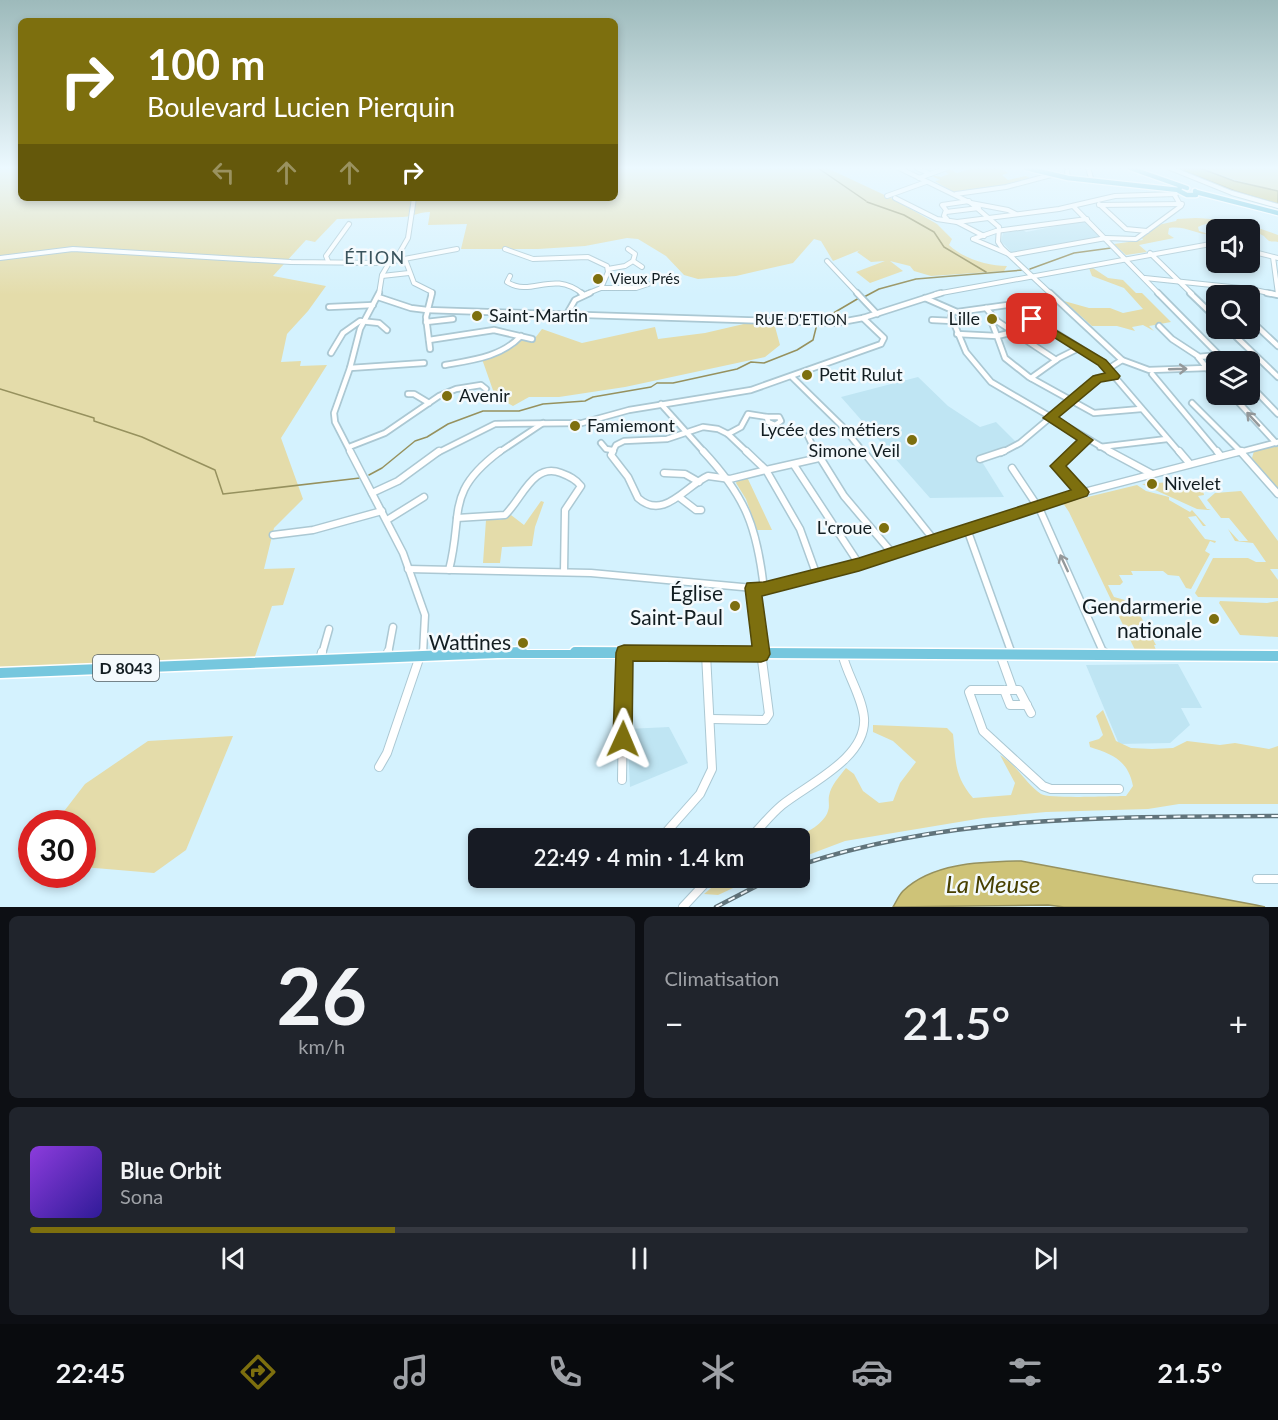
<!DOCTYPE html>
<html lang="fr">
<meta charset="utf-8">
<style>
:root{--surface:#171b24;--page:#20242c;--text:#f1f3f6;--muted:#9ea1a6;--line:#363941;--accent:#7d6f0e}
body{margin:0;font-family:Lato,sans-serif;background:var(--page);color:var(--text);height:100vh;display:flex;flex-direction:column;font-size:22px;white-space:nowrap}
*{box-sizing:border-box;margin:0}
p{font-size:20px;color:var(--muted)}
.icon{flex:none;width:33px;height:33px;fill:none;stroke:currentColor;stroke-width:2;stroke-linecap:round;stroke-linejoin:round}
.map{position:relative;height:907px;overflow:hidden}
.side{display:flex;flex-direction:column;gap:9px;padding:9px;background:#0d0f14;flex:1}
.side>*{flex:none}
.guide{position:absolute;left:18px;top:18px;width:600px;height:183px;border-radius:9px;box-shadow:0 3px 9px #0003;background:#7d6f0e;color:#fff;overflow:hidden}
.tools{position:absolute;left:1206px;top:219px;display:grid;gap:12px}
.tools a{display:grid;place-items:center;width:54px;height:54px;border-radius:9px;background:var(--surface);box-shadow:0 3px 9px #0003;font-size:30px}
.speed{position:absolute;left:18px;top:810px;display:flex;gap:12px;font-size:30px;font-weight:700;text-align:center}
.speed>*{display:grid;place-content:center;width:78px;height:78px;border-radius:50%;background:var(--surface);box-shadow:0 3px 9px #0003;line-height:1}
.speed .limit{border:9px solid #d22;background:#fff;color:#111}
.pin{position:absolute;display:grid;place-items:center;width:51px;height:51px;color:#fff;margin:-26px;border-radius:12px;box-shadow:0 3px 9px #0006}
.me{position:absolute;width:66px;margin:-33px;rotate:1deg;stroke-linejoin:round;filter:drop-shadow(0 0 4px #0008)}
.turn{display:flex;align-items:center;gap:21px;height:126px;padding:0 30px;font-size:27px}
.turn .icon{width:78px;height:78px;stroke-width:2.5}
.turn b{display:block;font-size:42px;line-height:51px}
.lanes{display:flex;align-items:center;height:57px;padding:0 30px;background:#0003;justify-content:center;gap:30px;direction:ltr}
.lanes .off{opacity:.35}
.big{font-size:45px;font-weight:600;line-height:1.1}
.side .widget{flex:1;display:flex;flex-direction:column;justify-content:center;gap:9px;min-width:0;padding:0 21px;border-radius:9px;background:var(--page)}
.side .dial{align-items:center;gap:0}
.dial b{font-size:78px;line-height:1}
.song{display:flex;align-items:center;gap:18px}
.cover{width:72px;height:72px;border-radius:9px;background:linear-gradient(135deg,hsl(270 70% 55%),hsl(250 70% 35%))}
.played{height:6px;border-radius:3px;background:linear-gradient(90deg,var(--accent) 30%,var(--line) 30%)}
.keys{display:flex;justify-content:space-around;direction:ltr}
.heat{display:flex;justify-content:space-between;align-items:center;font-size:33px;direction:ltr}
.side .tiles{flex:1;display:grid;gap:9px;grid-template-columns:1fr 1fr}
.widget:last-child{grid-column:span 2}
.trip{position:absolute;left:468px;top:828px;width:342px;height:60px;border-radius:9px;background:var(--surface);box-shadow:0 3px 9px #0003;font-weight:600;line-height:60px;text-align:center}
.dock{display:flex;height:96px;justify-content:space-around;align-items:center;background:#090b0e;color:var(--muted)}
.dock .icon{width:42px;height:42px}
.dock .current{color:var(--accent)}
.dock b{font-size:27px;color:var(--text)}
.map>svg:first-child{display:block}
</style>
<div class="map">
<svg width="1278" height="907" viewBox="0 0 1278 907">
<rect width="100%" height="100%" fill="#d4f2fe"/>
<g fill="#bfe5f3">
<path d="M1082 221H1086L1102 237 1012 253 1001 241 1003 233 1023 230 1026 232Z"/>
<path d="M918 377 948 406 980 427 996 422 1016 442 997 451 979 457 1004 497 930 498 841 397Z"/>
<path d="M1178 664 1202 708H1181L1190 725 1170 743 1119 744 1086 665Z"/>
<path d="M669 727 688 763 630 787 627 729Z"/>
</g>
<g fill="#e4dcaa">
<path d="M0 168H21V198H615V168H827L893 199 937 224 952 239 949 245C964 259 988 266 1007 266L1004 271 931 276 914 271 910 266 890 261 903 271 870 283 856 272 885 261 871 262 857 252 860 250 833 261 821 241 814 239 793 263 736 276 698 279 684 275 666 256 638 239 627 238 585 246 538 249H461L467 224 428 225 430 212C419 212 412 217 402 217 380 218 359 218 337 219L315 242 306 240 273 276 326 286 308 311 287 334 281 362 301 361 300 366 327 365 281 438 303 499 274 528 264 569 295 568 283 605 272 606 251 668 0 678Z"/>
<path d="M947 168 957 173C974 167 993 163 1008 173L1002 175 1008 180 1026 176 1033 180 992 188 954 193 935 181 940 180 930 175 941 177 949 174 943 170Z"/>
<path d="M1201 168H1278V191L1235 180Z"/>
<path d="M1196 218C1230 220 1246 223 1278 235V242C1275 241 1272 242 1269 241 1266 239 1265 236 1262 235 1246 227 1216 217 1198 227L1199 231 1208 234 1216 232V234C1199 237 1187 225 1169 228L1168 234 1174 238 1139 245 1147 252 1126 255 1114 244 1143 240 1142 238 1158 225 1176 221 1177 219Z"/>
<path d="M1090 266 1108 278 1123 280 1136 293H1142L1171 322 1149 326 1154 331 1143 325 1132 327 1135 331 1117 326H1092L1064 301 1089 308H1110L1123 313 1143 309 1124 288 1092 276 1089 268Z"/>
<path d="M748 323H774L780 345 765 357 625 387 559 397H529L513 406 495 396 482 359 514 347 522 340 532 342 542 329 582 343 655 327 658 339 705 333Z"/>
<path d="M1278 446V490L1252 458 1254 451Z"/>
<path d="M747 477 772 530H757L746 499 736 483 737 480Z"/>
<path d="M1215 479 1221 487H1202L1204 495 1198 496 1207 509H1211L1208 510 1197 509 1142 484Z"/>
<path d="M1137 485 1146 491 1169 497V500L1190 512 1192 510 1206 526H1203L1196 516 1188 517 1205 539 1216 541 1215 543 1210 541 1205 551 1210 554 1191 589 1186 588 1179 576 1168 575 1163 571H1131L1133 575H1119L1123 582 1120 585H1108L1114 597 1125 600 1133 615H1140L1156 645H1154L1156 650H1135L1069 512 1063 503Z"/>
<path d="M1241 491 1278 541V569H1270L1278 580V598L1198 597 1195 593 1213 558H1248L1256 562H1266L1253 543 1235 541 1228 529 1239 541H1248L1229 518H1221L1207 500 1215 493Z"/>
<path d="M541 501 544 502 535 527 532 546 502 547 500 563H483L486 520H500L511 515 524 525Z"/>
<path d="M1220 601 1267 603 1278 601V637L1240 635 1219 603Z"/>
<path d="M1103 710 1116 741 1131 748 1152 749 1173 748 1187 741 1220 745 1235 743 1269 749 1278 746V804H1179L1148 809 1046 812 983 818 845 841 800 858V838H796C807 832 824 824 828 811 830 806 828 801 829 796 831 785 839 777 846 768L854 774 863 791 879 803 893 801 900 783 916 762 893 741 873 732V725L947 728 953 734C956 761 954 776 973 798L1011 795 1015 783 1000 755C1017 765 1025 783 1041 794 1049 799 1112 796 1126 796L1133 786C1128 760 1112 754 1090 747L1089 742 1099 739 1103 735 1096 716Z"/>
<path d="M233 736 186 850 154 873 83 867 82 824 55 823 85 784 148 741Z"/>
<path d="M723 878H755L718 895 704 894Z"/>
</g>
<g fill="#cec378" stroke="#96915e" stroke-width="1.5">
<path d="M1176 168H1200L1234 181 1278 191V204L1235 191Z"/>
<path d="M1021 861 1256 905 1265 907H1064L1048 905 893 907C896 902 899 895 903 891 933 862 983 862 1021 861Z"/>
</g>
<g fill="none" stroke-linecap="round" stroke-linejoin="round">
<g stroke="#96915e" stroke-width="1.5">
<path d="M818 168 866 201"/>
<path d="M867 202 904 215 934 232 944 247 986 272"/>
<path d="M1030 269 1074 253 1111 248"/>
<path d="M864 297 879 289 916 279 1023 270"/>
<path d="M817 320 825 318 859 298"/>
<path d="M0 389 94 418V421L142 437 215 470 223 494 360 478"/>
<path d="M369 475 382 468 415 441 427 437 448 424 483 411H519L543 404 585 401 593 397 651 387 657 383H673L737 369 751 362 764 363 797 350 813 340 817 324"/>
</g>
<defs>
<g id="minor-far3">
<path d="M899 168 971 203 1008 210 1016 214"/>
<path d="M917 168 930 174"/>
<path d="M1088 168 1092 181"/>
<path d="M1170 168 1232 193 1278 206"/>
<path d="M1067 171 1068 178"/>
<path d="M919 178 947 168"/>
<path d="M956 194 1006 187 1051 175"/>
<path d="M887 196 926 182"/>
<path d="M895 198 937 219 957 222 984 236"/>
<path d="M971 203 999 227 998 242 1002 248 1051 294"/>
<path d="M1099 204 1126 229 1147 231"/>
<path d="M1099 205 1182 204"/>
<path d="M1073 206 1159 294"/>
<path d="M946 212 979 208"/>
<path d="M947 219 944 216 946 210 942 205 969 201"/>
<path d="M1087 219 996 231 973 239 1011 255 1106 238 1136 239 1181 206 1174 194"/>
<path d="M957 222 1059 209 1115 196 1176 194"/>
<path d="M505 249 533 259 588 257 607 266 608 272 601 288 586 294"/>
<path d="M1250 251 1278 258"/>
<path d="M1150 253 1192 294"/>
<path d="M1273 257 1278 294"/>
<path d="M0 258 73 249 291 262 383 263 457 249"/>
<path d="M396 259 408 238 414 198"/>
<path d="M405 259 414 283 432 292 431 294"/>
<path d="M328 261 326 256 349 224"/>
<path d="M633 261 642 267"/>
<path d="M827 261 858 294"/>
<path d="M608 269 625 266 633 261 635 254 628 249"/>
<path d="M382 276 409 273"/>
<path d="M510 276 507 282C533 298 551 269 583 294"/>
<path d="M1145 278 1250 289 1274 294"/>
<path d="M1213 286 1221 294"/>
<path d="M601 288H636L648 284"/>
<path d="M379 294 382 275 389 263"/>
<path d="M936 294 1216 243"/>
</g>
<g id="minor-far2">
<path d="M581 293 584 295"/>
<path d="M857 293 877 314"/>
<path d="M1050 293 1122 360"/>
<path d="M1158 293 1226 362"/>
<path d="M1190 293 1216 318"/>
<path d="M1220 293 1223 296"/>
<path d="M1267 293 1278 295"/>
<path d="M1278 293V295"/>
<path d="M378 297 411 308 427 310 836 323 863 318 941 293"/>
<path d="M925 298 957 312 1036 301"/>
<path d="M1011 305 1102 362 1180 453"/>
<path d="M329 307 373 305"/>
<path d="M986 308 997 321 1056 360"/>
<path d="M953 312 951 316 966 352 991 382 1112 453"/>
<path d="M567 314 575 300 590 293"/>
<path d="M932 320 953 321"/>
<path d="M1250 320 1278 346"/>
<path d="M997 321 992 323 997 336 1014 332"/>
<path d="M426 322 453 319"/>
<path d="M1159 326 1172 339 1198 356"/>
<path d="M1227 328 1278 377"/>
<path d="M957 334 997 336 1005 358 1029 377 1094 413 1141 409"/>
<path d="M429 340 494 330 532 339"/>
<path d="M430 349 426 317 432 293"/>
<path d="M331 353 343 333 360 321 379 323 387 330"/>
<path d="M445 365C473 360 501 357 521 336"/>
<path d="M350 368 424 363"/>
<path d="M1108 369 1122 360 1149 370 1207 368"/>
<path d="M1152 374 1218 453"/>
<path d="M792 377 843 427 864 453"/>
<path d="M1031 378 1059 358 1079 348"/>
<path d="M1216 379 1198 357 1219 355"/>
<path d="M1250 385 1278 414"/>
<path d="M408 394H414L429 403"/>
<path d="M1231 394 1276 443"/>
<path d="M1192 403 1242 453"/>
<path d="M661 404 705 453"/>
<path d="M767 417H779L781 421 775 425 768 422Z"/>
<path d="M728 434 741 427 748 414 767 417"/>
<path d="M808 436 816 453"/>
<path d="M601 443 606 449 612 450"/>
<path d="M349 447 385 433 439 396 456 389 481 385 486 389"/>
<path d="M1100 447 1167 439"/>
<path d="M351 453 335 422 334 413 350 368 360 329 379 293"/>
<path d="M437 453 495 424 582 423 629 410 751 390 881 344 884 338 863 318"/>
<path d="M498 453 543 423"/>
<path d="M612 453 616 445 624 441 667 439 703 427 718 429 728 434 748 453"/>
<path d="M1001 453 1020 443 1097 378 1114 376"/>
<path d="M1072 453 1087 440"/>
<path d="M1236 453 1278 442"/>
</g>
<g id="minor-far1">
<path d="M350 451 403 553 425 615 423 654"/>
<path d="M613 451 611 455 628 477 638 498C664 521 685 486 708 476L730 479 766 470"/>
<path d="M703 451C746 497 757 527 764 589"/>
<path d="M746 451 766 470"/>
<path d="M816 451 844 496 893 554"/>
<path d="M863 451 934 540"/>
<path d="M1074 451 1057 466 1082 493"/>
<path d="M1109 451 1152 474"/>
<path d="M1179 451 1190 464"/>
<path d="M1217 451 1221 456"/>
<path d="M1240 451 1278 494"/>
<path d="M980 459 1004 451"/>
<path d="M794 465 859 564"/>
<path d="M1012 468 1040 510 1104 654"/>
<path d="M766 470 800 529 817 576"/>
<path d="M766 470 819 458"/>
<path d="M664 473 685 474 699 482"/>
<path d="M372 493 398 481 439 451"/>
<path d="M679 497 696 510H701"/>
<path d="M457 518 505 515C522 499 533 462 561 473 569 476 576 479 581 486L565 510 564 572"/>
<path d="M387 520 424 497"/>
<path d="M967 529 1012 654"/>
<path d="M273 535 313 530 382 511"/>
<path d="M408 569 591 573 764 589 893 554 1065 497 1242 451"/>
<path d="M449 570C464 512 444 493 500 451"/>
<path d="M753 588 761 654"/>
<path d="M322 654 329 629"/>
<path d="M388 654 393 627"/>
</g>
<g id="minor">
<path d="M1104 652 1105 655"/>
<path d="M1000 654 1013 690"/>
<path d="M423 656V652"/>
<path d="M387 658 388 652"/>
<path d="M320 660 322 652"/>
<path d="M1004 690 1010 705H1027"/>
<path d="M1031 713 1019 690H971L969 692 983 731 1043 786 1051 789H1119"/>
<path d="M711 719 765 720 769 714 761 652"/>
<path d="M379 767 387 753 420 656"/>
<path d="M622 780 624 653"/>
<path d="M661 838 700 794 712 769 706 654"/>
<path d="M750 838C761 827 770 815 782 805 808 784 867 758 864 718 862 696 847 675 842 653"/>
<path d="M1257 879H1278"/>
<path d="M683 907 710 878"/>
</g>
<g id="major-far2">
<path d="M1026 168 1068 178 1179 190"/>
<path d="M1130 168 1187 188"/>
<path d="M1180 187 1179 191 1187 195H1196L1195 191"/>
<path d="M1196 192 1278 213"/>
</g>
<path id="major-far1" d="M484 654H856"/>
<g id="major">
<path d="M575 652 1278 656"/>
<path d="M0 673 522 652"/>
</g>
</defs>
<use href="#minor-far3" stroke="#abc8d3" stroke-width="6"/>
<use href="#minor-far2" stroke="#abc8d3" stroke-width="8"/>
<use href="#minor-far1" stroke="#abc8d3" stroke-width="9"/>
<use href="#minor" stroke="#abc8d3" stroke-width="10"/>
<use href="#major-far2" stroke="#fff" stroke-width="7"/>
<use href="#major-far1" stroke="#fff" stroke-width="10"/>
<use href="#major" stroke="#fff" stroke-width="13"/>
<use href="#minor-far3" stroke="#fff" stroke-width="4"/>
<use href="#minor-far2" stroke="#fff" stroke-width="4.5"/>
<use href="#minor-far1" stroke="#fff" stroke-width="6"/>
<use href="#minor" stroke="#fff" stroke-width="8"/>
<use href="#major-far2" stroke="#76c7de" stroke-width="4.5"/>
<use href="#major-far1" stroke="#76c7de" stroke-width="8"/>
<use href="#major" stroke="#76c7de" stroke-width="10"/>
<defs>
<g id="rail">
<path d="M800 865C952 814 1119 817 1278 816"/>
<path d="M716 907 772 878"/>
</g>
</defs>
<use href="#rail" stroke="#61747b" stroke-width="4.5"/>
<use href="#rail" stroke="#f4fafd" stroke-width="2" stroke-dasharray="7" stroke-linecap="butt"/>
</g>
<defs><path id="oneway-shaft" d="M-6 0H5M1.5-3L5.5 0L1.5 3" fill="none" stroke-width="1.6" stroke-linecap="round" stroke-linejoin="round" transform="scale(1.5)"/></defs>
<g stroke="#94999b">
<use href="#oneway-shaft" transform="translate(1178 369) rotate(-2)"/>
<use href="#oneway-shaft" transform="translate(1253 419) rotate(-133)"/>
<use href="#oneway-shaft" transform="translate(1064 563) rotate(-115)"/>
</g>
<linearGradient id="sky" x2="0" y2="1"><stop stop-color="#9dbabb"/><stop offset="0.57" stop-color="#ecf9ff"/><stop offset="1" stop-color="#ecf9ff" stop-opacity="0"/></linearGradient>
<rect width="1278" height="295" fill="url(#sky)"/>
<path fill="#7d6f0e" stroke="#514809" stroke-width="1.5" d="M1032 316 1106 360 1120 376 1118 379 1101 382 1059 417 1093 440 1066 466 1087 489 1089 492 1087 496 859 571 762 596 770 654 767 660 761 662 633 661 632 739 629 746 623 748 616 746 613 739 616 653 618 647 624 645 752 646 745 588 747 583 764 582 859 558 1071 490 1050 466 1077 440 1043 418 1093 376 1105 373 1098 365 1028 321 1027 319Z"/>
<g fill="#7d6f0e" stroke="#f4fafd" stroke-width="2">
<circle cx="598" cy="279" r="6"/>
<circle cx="477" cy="316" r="6"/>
<circle cx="992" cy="319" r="6"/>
<circle cx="807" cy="375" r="6"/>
<circle cx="447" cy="396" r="6"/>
<circle cx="575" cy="426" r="6"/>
<circle cx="912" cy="440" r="6"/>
<circle cx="1152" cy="484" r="6"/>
<circle cx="884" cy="528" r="6"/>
<circle cx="735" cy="606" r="6"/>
<circle cx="1214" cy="619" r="6"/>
<circle cx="523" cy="643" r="6"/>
</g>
<g text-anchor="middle" stroke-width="5" stroke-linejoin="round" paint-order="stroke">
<g font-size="15" fill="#121d21" stroke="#f4fafd" text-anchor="start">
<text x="610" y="284">Vieux Prés</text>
</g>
<g font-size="15" fill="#121d21" stroke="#f4fafd">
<text x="801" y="325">RUE D'ETION</text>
</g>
<rect fill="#f4fafd" stroke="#565f63" stroke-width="1.5" x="93" y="655" width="66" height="26" rx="4.5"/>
<g font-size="16" font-weight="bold" fill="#121d21">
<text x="126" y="674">D 8043</text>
</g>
<g font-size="18" letter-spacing="1.5" fill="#3a545d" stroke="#f4fafd">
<text x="375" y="264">ÉTION</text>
</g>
<g font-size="18" fill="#121d21" stroke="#f4fafd" text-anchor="start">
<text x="489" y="322">Saint-Martin</text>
<text x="980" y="325" text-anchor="end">Lille</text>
<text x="819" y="381">Petit Rulut</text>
<text x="459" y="402">Avenir</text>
<text x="587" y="432">Famiemont</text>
<text x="900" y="436" text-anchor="end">Lycée des métiers<tspan x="900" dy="21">Simone Veil</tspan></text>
<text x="1164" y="490">Nivelet</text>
<text x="872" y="534" text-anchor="end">L'croue</text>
</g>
<g font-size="21" fill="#121d21" stroke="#f4fafd" text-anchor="end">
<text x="723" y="601">Église<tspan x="723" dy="24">Saint-Paul</tspan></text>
<text x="1202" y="614">Gendarmerie<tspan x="1202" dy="24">nationale</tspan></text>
<text x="511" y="650">Wattines</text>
</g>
<g font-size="24" font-style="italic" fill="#484001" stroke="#f4fafd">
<text x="993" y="893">La Meuse</text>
</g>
</g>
</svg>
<div class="tools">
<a><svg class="icon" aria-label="sound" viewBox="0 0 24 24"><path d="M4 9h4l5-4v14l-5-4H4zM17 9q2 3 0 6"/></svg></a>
<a><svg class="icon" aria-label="search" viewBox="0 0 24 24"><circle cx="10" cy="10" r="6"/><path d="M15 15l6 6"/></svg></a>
<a><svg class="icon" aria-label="layers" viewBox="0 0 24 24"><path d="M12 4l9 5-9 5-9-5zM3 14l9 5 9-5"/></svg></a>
</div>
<div class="speed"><div class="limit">30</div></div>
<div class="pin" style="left:1032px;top:319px;background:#d93025"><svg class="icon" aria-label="arrive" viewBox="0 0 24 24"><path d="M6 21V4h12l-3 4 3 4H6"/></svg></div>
<svg class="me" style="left:623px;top:739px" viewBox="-20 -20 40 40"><path d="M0-17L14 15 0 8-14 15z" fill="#7d6f0e" stroke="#fff" stroke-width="4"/></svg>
<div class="trip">22:49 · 4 min · 1.4 km</div>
<div class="guide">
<div class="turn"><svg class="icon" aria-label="right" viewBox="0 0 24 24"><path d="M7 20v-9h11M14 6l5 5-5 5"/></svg><div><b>100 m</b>Boulevard Lucien Pierquin</div></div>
<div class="lanes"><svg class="icon off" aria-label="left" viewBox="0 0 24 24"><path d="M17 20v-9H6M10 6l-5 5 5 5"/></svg><svg class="icon off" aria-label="ahead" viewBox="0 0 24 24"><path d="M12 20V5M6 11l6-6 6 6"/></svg><svg class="icon off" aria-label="ahead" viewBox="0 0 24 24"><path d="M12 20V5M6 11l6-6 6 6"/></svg><svg class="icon" aria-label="right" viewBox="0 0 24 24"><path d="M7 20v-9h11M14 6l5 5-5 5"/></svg></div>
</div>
</div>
<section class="side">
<div class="tiles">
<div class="widget dial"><b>26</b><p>km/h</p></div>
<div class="widget"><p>Climatisation</p>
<div class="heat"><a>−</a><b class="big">21.5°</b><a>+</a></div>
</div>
<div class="widget">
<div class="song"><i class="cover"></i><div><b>Blue Orbit</b><p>Sona</p></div></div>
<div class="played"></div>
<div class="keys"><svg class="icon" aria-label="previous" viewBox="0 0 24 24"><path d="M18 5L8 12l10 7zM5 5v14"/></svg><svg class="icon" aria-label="pause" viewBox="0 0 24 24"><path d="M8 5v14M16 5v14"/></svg><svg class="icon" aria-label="next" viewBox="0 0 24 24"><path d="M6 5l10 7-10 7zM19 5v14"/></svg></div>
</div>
</div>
</section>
<nav class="dock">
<b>22:45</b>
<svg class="icon current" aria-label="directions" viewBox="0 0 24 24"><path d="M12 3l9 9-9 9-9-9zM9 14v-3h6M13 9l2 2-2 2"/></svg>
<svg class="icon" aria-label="music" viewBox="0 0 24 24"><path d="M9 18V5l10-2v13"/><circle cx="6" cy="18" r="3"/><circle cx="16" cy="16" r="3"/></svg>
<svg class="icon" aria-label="phone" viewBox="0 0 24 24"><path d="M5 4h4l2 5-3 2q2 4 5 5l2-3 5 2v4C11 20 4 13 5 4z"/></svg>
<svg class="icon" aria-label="climate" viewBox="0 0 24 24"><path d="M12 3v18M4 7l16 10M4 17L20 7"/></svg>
<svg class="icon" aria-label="car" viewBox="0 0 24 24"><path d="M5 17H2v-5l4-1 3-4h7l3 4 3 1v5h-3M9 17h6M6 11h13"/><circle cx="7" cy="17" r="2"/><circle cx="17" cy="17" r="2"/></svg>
<svg class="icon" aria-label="filters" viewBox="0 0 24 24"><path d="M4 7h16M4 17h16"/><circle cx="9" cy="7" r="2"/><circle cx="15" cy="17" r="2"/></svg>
<b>21.5°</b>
</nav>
